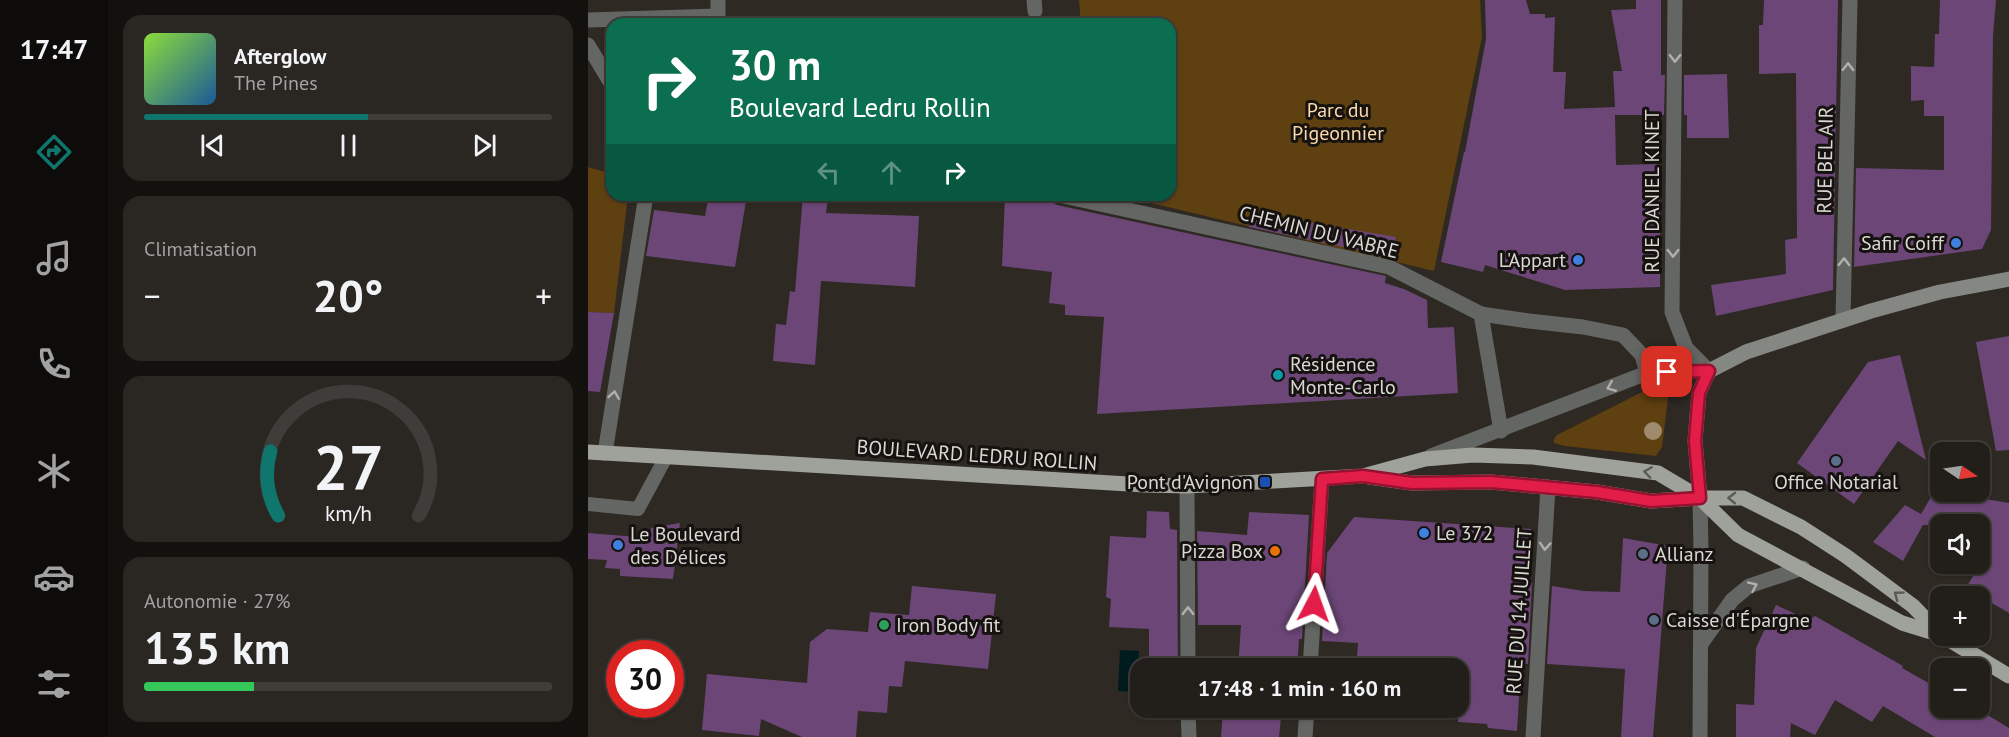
<!DOCTYPE html>
<html lang="fr">
<meta charset="utf-8">
<style>
:root{--surface:#221f1a;--page:#2a2723;--text:#f1f3f6;--muted:#a2a2a2;--line:#3f3d39;--accent:#0f766e}
body{margin:0;font-family:"PT Sans",sans-serif;background:var(--page);color:var(--text);height:100vh;display:flex;flex-direction:column;font-size:22px;white-space:nowrap}
*{box-sizing:border-box;margin:0}
p{font-size:20px;color:var(--muted)}
.icon{flex:none;width:33px;height:33px;fill:none;stroke:currentColor;stroke-width:2;stroke-linecap:round;stroke-linejoin:round}
.map{position:relative;flex:1;overflow:hidden}
.details{display:flex;flex-direction:column;gap:15px;padding:15px;background:#13110e;width:480px}
.details>*{flex:none}
.top-card{position:absolute;left:18px;top:18px;width:570px;height:183px;border-radius:18px;box-shadow:0 2px 4px #0004,0 0 0 2px var(--line);background:#0b6e4f;color:#fff;overflow:hidden}
.needle{width:39px;rotate:103deg}
.controls{position:absolute;left:1342px;top:442px;display:grid;gap:12px}
.controls a{display:grid;place-items:center;width:60px;height:60px;border-radius:12px;background:var(--surface);box-shadow:0 2px 4px #0004,0 0 0 2px var(--line);font-size:30px}
.speed{position:absolute;left:18px;top:640px;display:flex;gap:12px;font-size:30px;font-weight:700;text-align:center}
.speed>*{display:grid;place-content:center;width:78px;height:78px;border-radius:50%;background:var(--surface);box-shadow:0 2px 4px #0004,0 0 0 2px var(--line);line-height:1}
.speed .limit{border:9px solid #d22;background:#fff;color:#111}
.pin{position:absolute;display:grid;place-items:center;width:51px;height:51px;color:#fff;margin:-26px;border-radius:12px;box-shadow:0 3px 9px #0006}
.me{position:absolute;width:66px;margin:-33px;rotate:4deg;stroke-linejoin:round;filter:drop-shadow(0 0 4px #0008)}
.turn{display:flex;align-items:center;gap:21px;height:126px;padding:0 24px;font-size:27px}
.turn .icon{width:78px;height:78px;stroke-width:2.5}
.turn b{display:block;font-size:42px;line-height:51px}
.lanes{display:flex;align-items:center;height:57px;padding:0 24px;background:#0003;justify-content:center;gap:30px;direction:ltr}
.lanes .off{opacity:.35}
.big{font-size:45px;font-weight:600;line-height:1.1}
.details .tile{flex:1;display:flex;flex-direction:column;justify-content:center;gap:9px;min-width:0;padding:0 21px;border-radius:18px;background:var(--page)}
.details .dial{align-items:center;gap:0}
.dial svg{height:156px;overflow:visible;fill:none;stroke:var(--line);stroke-width:7;stroke-linecap:round;text-anchor:middle}
.dial text{fill:var(--text);stroke:none}
.song{display:flex;align-items:center;gap:18px}
.cover{width:72px;height:72px;border-radius:9px;background:linear-gradient(135deg,hsl(90 70% 55%),hsl(210 70% 35%))}
.played{height:6px;border-radius:3px;background:linear-gradient(90deg,var(--accent) 55%,var(--line) 55%)}
.keys{display:flex;justify-content:space-around;direction:ltr}
.heat{display:flex;justify-content:space-between;align-items:center;font-size:33px;direction:ltr}
.charge{height:9px;border-radius:4px;background:linear-gradient(90deg,#34c759 27%,var(--line) 0)}
.trip{position:absolute;left:542px;top:658px;width:339px;height:60px;border-radius:18px;background:var(--surface);box-shadow:0 2px 4px #0004,0 0 0 2px var(--line);font-weight:600;line-height:60px;text-align:center}
main{display:flex;flex:1;min-height:0}
.dock{display:flex;flex-direction:column;width:108px;justify-content:space-around;align-items:center;background:#0e0c0a;color:var(--muted)}
.dock .icon{width:42px;height:42px}
.dock .active{color:var(--accent)}
.dock b{font-size:27px;color:var(--text)}
.map>svg:first-child{display:block}
</style>
<main>
<nav class="dock">
<b>17:47</b>
<svg class="icon active" aria-label="directions" viewBox="0 0 24 24"><path d="M12 3l9 9-9 9-9-9zM9 14v-3h6M13 9l2 2-2 2"/></svg>
<svg class="icon" aria-label="music" viewBox="0 0 24 24"><path d="M9 18V5l10-2v13"/><circle cx="6" cy="18" r="3"/><circle cx="16" cy="16" r="3"/></svg>
<svg class="icon" aria-label="phone" viewBox="0 0 24 24"><path d="M5 4h4l2 5-3 2q2 4 5 5l2-3 5 2v4C11 20 4 13 5 4z"/></svg>
<svg class="icon" aria-label="climate" viewBox="0 0 24 24"><path d="M12 3v18M4 7l16 10M4 17L20 7"/></svg>
<svg class="icon" aria-label="car" viewBox="0 0 24 24"><path d="M5 17H2v-5l4-1 3-4h7l3 4 3 1v5h-3M9 17h6M6 11h13"/><circle cx="7" cy="17" r="2"/><circle cx="17" cy="17" r="2"/></svg>
<svg class="icon" aria-label="filters" viewBox="0 0 24 24"><path d="M4 7h16M4 17h16"/><circle cx="9" cy="7" r="2"/><circle cx="15" cy="17" r="2"/></svg>
</nav>
<section class="details">
<div class="tile">
<div class="song"><i class="cover"></i><div><b>Afterglow</b><p>The Pines</p></div></div>
<div class="played"></div>
<div class="keys"><svg class="icon" aria-label="previous" viewBox="0 0 24 24"><path d="M18 5L8 12l10 7zM5 5v14"/></svg><svg class="icon" aria-label="pause" viewBox="0 0 24 24"><path d="M8 5v14M16 5v14"/></svg><svg class="icon" aria-label="next" viewBox="0 0 24 24"><path d="M6 5l10 7-10 7zM19 5v14"/></svg></div>
</div>
<div class="tile"><p>Climatisation</p>
<div class="heat"><a>−</a><b class="big">20°</b><a>+</a></div>
</div>
<div class="tile dial"><svg viewBox="0 0 100 80">
<path d="M14 69A42 42 0 1 1 86 69"/>
<path d="M14 69A42 42 0 0 1 10 36" stroke="#0f766e"/>
<text x="50" y="56" font-size="32" font-weight="700">27</text>
<text x="50" y="72" font-size="11">km/h</text>
</svg></div>
<div class="tile"><p>Autonomie · 27%</p><b class="big">135 km</b><div class="charge"></div></div>
</section>
<div class="map">
<svg width="1421" height="737" viewBox="0 0 1421 737">
<rect width="100%" height="100%" fill="#2e2923"/>
<g fill="#5f4010">
<path d="M491 0H892L894 37 846 271 530 195H582V24H493Z"/>
<path d="M0 167 24 174V195H40L26 313 0 312Z"/>
<path d="M1073 387 1079 393 1080 398 1074 447 1068 456 977 446 966 443V439L969 435 1058 390 1064 388Z"/>
</g>
<path fill="#001b1e" d="M532 650 551 651 549 692 530 691Z"/>
<g fill="#6b4677">
<path d="M897 0H938L942 14H957V18L967 17 965 72H978L976 109 1027 107 1025 71H1034L1023 10 1048 9V0H1073V75H1077L1076 115H1027L1028 165 1072 164V287L977 290 897 265 895 272 853 262 876 152H877L898 39Z"/>
<path d="M1176 0H1250L1245 290 1128 316 1123 285 1198 274 1197 240 1209 238 1208 73 1171 74V25H1175Z"/>
<path d="M1352 0H1408L1405 35 1403 230 1394 249 1266 267 1268 168 1356 170V116H1336V100L1323 101V66L1346 67 1347 34H1351Z"/>
<path d="M1139 74 1141 138H1099V115H1096V75Z"/>
<path d="M121 195H159L147 267 58 256 66 210 117 216Z"/>
<path d="M215 195H240L238 213 331 216 327 287 233 281 227 365 185 361 188 324 198 325 202 291 207 292Z"/>
<path d="M417 195H461L464 202 469 205 798 276 797 283 816 289 839 300 840 328 866 327 870 393 509 414 516 317 477 315V305L461 303 464 272 414 266Z"/>
<path d="M665 213 808 237 803 257 661 227Z"/>
<path d="M0 312 26 313 12 392 0 391Z"/>
<path d="M1421 336V450L1408 451 1388 342Z"/>
<path d="M1312 355 1338 460 1310 441 1266 504 1209 463 1280 362Z"/>
<path d="M1346 492H1356L1421 503V613L1378 588 1392 564V525H1335L1315 561 1285 542 1317 505 1333 514Z"/>
<path d="M559 511 581 512 582 529 589 530 590 669H561V629L521 627 523 599 518 597 522 536 558 538Z"/>
<path d="M661 512 721 515 714 639H711L709 669H650L653 625H610L609 531 659 535Z"/>
<path d="M766 517 943 529 939 582 944 583 940 664 933 663 929 731 900 728 899 724 870 722V661L812 657 811 669H768L770 643 734 641 739 553Z"/>
<path d="M92 523 85 579 32 576V569L17 568 19 560 0 559V533L62 538 63 528Z"/>
<path d="M1035 538 1080 546 1065 737H1033L1037 669 959 664 964 586 996 591 1032 592Z"/>
<path d="M324 586 408 594 400 669 317 661 314 687 301 686 299 713 270 711 268 737H214L173 719 171 736 114 730 119 674 219 683 222 642 239 629 280 632 282 612 321 615Z"/>
<path d="M1188 605 1221 620 1227 616 1315 666 1314 668 1353 690V708H1388L1421 728V737H1347L1295 706 1284 722 1247 700 1227 735 1203 723 1202 737H1148V704L1166 705 1168 648Z"/>
<path d="M635 708H694L691 737H633Z"/>
<path d="M765 708H808L807 719 765 716Z"/>
</g>
<g fill="none" stroke-linecap="round" stroke-linejoin="round">
<path stroke="#646663" stroke-width="14" d="M0 504 50 509 78 457"/>
<g stroke="#646663" stroke-width="15">
<path d="M446 0 447 11"/>
<path d="M1087 0 1084 312 1098 348 1121 371"/>
<path d="M0 20 130 16V0"/>
<path d="M0 45 24 85"/>
<path d="M471 195 801 267 893 314 913 431"/>
<path d="M893 314 941 321 995 327 1035 335 1054 355 1059 373"/>
<path d="M1255 320 1262 0"/>
<path d="M17 453 58 195"/>
<path d="M843 456 1059 373 1121 371"/>
<path d="M599 486 600 669"/>
<path d="M722 669 734 479"/>
<path d="M600 708 601 737"/>
<path d="M717 737 719 708"/>
<path d="M945 737 960 487"/>
</g>
<g stroke="#646663" stroke-width="15">
<path d="M1112 498 1113 551 1112 737"/>
<path d="M1113 644 1144 600 1161 586 1215 568"/>
</g>
<path stroke="#858882" stroke-width="15" d="M1112 498 1107 441 1111 393 1121 371 1158 352 1283 311 1352 292 1421 279"/>
<g stroke="#9ea29b" stroke-width="15">
<path d="M0 452 557 485 599 486 775 476 837 459 885 455 945 457 1070 473 1112 498 1150 535 1314 623 1353 635"/>
<path d="M781 477 824 483 903 482 1009 492 1063 501 1112 498H1155L1213 527 1258 556 1325 606 1351 633"/>
<path d="M1355 636 1421 676"/>
</g>
</g>
<circle fill="#a08a6e" cx="1065" cy="431" r="9"/>
<defs><path id="oneway-chevron" d="M-2-3.5L2.5 0L-2 3.5" fill="none" stroke-width="1.6" stroke-linecap="round" stroke-linejoin="round" transform="scale(1.5)"/></defs>
<g stroke="#b1b0ac">
<use href="#oneway-chevron" transform="translate(1087 58) rotate(90)"/>
<use href="#oneway-chevron" transform="translate(1260 67) rotate(-89)"/>
<use href="#oneway-chevron" transform="translate(1085 253) rotate(90)"/>
<use href="#oneway-chevron" transform="translate(1256 262) rotate(-89)"/>
<use href="#oneway-chevron" transform="translate(1023 387) rotate(158)"/>
<use href="#oneway-chevron" transform="translate(26 395) rotate(-81)"/>
<use href="#oneway-chevron" transform="translate(957 546) rotate(94)"/>
<use href="#oneway-chevron" transform="translate(1165 586) rotate(-25)"/>
<use href="#oneway-chevron" transform="translate(600 611) rotate(-90)"/>
</g>
<g stroke="#5a5a56">
<use href="#oneway-chevron" transform="translate(1060 472) rotate(-172)"/>
<use href="#oneway-chevron" transform="translate(1144 498) rotate(-179)"/>
<use href="#oneway-chevron" transform="translate(1310 595) rotate(-143)"/>
</g>
<g fill="none" stroke-linecap="round" stroke-linejoin="round">
<defs>
<path id="route" d="M726 604 734 479 775 476 824 483 903 482 1009 492 1063 501 1112 498 1107 441 1111 393 1121 371 1079 372"/>
</defs>
<use href="#route" stroke="#92132f" stroke-width="15"/>
<use href="#route" stroke="#e11d48" stroke-width="10"/>
</g>
<g fill="#3f7fe0" stroke="#151210" stroke-width="2">
<circle cx="1368" cy="243" r="6"/>
<circle cx="990" cy="260" r="6"/>
<circle cx="836" cy="533" r="6"/>
<circle cx="30" cy="545" r="6"/>
</g>
<circle fill="#0f9aa8" stroke="#151210" stroke-width="2" cx="690" cy="375" r="6"/>
<g fill="#5c6f8a" stroke="#151210" stroke-width="2">
<circle cx="1248" cy="461" r="6"/>
<circle cx="1055" cy="554" r="6"/>
<circle cx="1066" cy="620" r="6"/>
</g>
<rect fill="#1a4fb4" stroke="#151210" stroke-width="2" x="671" y="476" width="12" height="12" rx="3"/>
<circle fill="#e8710a" stroke="#151210" stroke-width="2" cx="687" cy="551" r="6"/>
<circle fill="#2e9e5b" stroke="#151210" stroke-width="2" cx="296" cy="625" r="6"/>
<g text-anchor="middle" stroke-width="6" stroke-linejoin="round" paint-order="stroke">
<g font-size="20" fill="#fdd9ab" stroke="#151210">
<text x="750" y="117">Parc du<tspan x="750" dy="23">Pigeonnier</tspan></text>
</g>
<g font-size="20" fill="#dbd8d4" stroke="#151210">
<text transform="translate(1237 160) rotate(-89)" y="7">RUE BEL AIR</text>
<text transform="translate(1064 191) rotate(-90)" y="7">RUE DANIEL KINET</text>
<text transform="translate(731 232) rotate(14)" y="7">CHEMIN DU VABRE</text>
<text transform="translate(389 455) rotate(4)" y="7">BOULEVARD LEDRU ROLLIN</text>
<text transform="translate(931 611) rotate(-86)" y="7">RUE DU 14 JUILLET</text>
</g>
<g font-size="20" fill="#dbd8d4" stroke="#151210" text-anchor="start">
<text x="1356" y="250" text-anchor="end">Safir Coiff</text>
<text x="978" y="267" text-anchor="end">L'Appart</text>
<text x="702" y="371">Résidence<tspan x="702" dy="23">Monte-Carlo</tspan></text>
<text x="665" y="489" text-anchor="end">Pont d'Avignon</text>
<text x="1248" y="489" text-anchor="middle">Office Notarial</text>
<text x="848" y="540">Le 372</text>
<text x="42" y="541">Le Boulevard<tspan x="42" dy="23">des Délices</tspan></text>
<text x="675" y="558" text-anchor="end">Pizza Box</text>
<text x="1067" y="561">Allianz</text>
<text x="1078" y="627">Caisse d'Épargne</text>
<text x="308" y="632">Iron Body fit</text>
</g>
</g>
</svg>
<div class="controls">
<a><svg class="needle" viewBox="-14 -14 28 28"><path d="M0-13l5 13h-10z" fill="#e53935"/><path d="M0 13l5-13h-10z" fill="#a2a2a2"/></svg></a>
<a><svg class="icon" aria-label="sound" viewBox="0 0 24 24"><path d="M4 9h4l5-4v14l-5-4H4zM17 9q2 3 0 6"/></svg></a>
<a>+</a>
<a>−</a>
</div>
<div class="speed"><div class="limit">30</div></div>
<div class="pin" style="left:1079px;top:372px;background:#d93025"><svg class="icon" aria-label="arrive" viewBox="0 0 24 24"><path d="M6 21V4h12l-3 4 3 4H6"/></svg></div>
<svg class="me" style="left:726px;top:604px" viewBox="-20 -20 40 40"><path d="M0-17L14 15 0 8-14 15z" fill="#e11d48" stroke="#fff" stroke-width="4"/></svg>
<div class="trip">17:48 · 1 min · 160 m</div>
<div class="top-card">
<div class="turn"><svg class="icon" aria-label="right" viewBox="0 0 24 24"><path d="M7 20v-9h11M14 6l5 5-5 5"/></svg><div><b>30 m</b>Boulevard Ledru Rollin</div></div>
<div class="lanes"><svg class="icon off" aria-label="left" viewBox="0 0 24 24"><path d="M17 20v-9H6M10 6l-5 5 5 5"/></svg><svg class="icon off" aria-label="ahead" viewBox="0 0 24 24"><path d="M12 20V5M6 11l6-6 6 6"/></svg><svg class="icon" aria-label="right" viewBox="0 0 24 24"><path d="M7 20v-9h11M14 6l5 5-5 5"/></svg></div>
</div>
</div>
</main>
